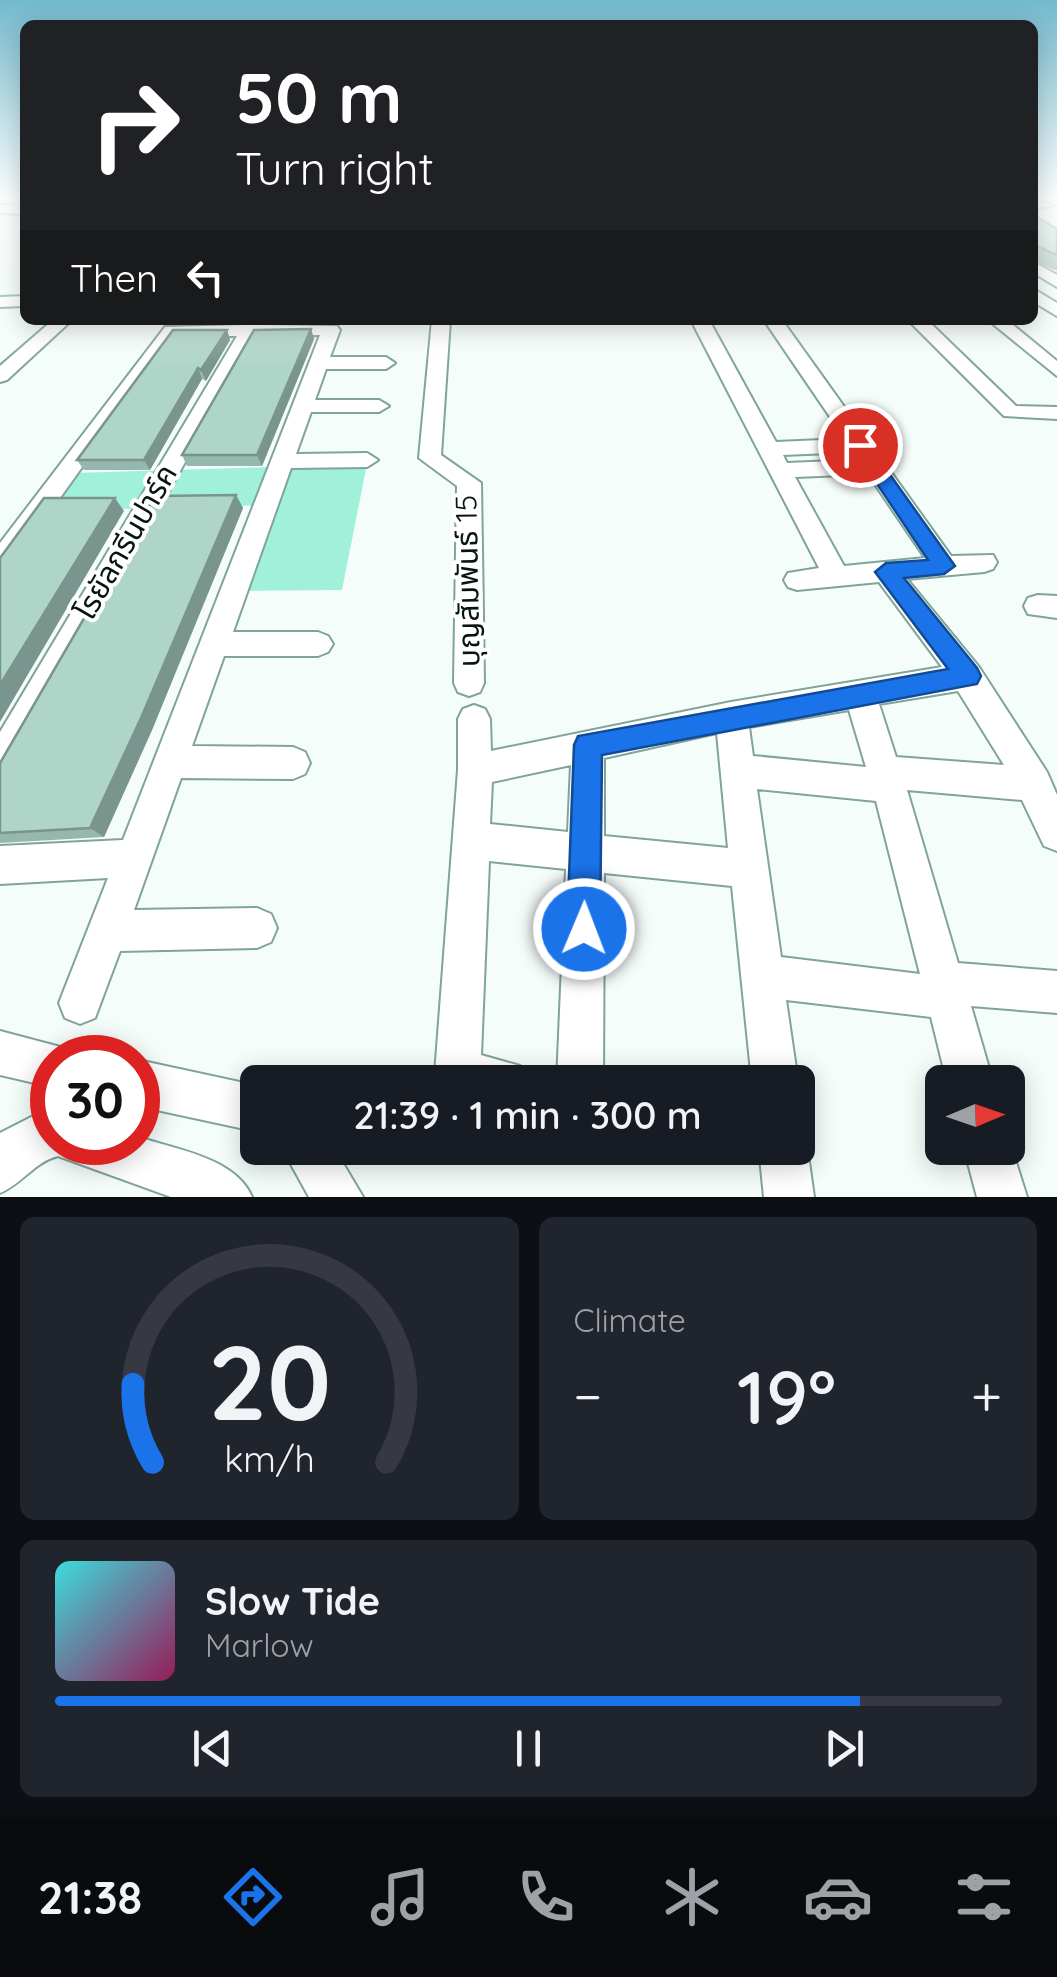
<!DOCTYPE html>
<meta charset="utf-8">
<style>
:root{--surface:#171b24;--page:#20242c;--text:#f1f3f6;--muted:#9ea1a6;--line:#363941;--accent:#1a73e8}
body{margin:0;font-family:Quicksand,"Noto Sans Thai",sans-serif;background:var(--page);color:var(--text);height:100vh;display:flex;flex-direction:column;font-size:38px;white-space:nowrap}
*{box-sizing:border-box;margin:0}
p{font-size:32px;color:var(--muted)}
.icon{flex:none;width:55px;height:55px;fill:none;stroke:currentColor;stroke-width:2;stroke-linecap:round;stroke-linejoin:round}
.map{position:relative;height:1197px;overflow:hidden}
.details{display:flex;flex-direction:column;gap:20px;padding:20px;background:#0d0f14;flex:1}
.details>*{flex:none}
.top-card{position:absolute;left:20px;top:20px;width:1018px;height:305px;border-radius:15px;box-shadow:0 5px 25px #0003;background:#202124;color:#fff;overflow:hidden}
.needle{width:65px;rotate:88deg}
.fabs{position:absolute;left:925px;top:1065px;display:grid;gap:20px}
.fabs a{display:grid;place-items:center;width:100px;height:100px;border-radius:15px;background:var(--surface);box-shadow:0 5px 25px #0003;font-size:50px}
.speed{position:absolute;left:30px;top:1035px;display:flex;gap:20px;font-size:50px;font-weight:700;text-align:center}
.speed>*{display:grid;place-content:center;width:130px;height:130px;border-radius:50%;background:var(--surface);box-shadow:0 5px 25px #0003;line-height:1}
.speed .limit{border:15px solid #d22;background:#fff;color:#111}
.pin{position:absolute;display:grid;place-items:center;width:85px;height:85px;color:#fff;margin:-42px;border:5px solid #fff;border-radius:50%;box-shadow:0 2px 10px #0007}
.me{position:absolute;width:110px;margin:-55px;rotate:1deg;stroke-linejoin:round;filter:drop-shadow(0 0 8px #0008)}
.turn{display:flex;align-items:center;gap:35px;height:210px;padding:0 50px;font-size:45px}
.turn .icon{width:130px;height:130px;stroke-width:2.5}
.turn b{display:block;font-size:70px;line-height:85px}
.then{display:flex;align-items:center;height:95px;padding:0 50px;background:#0003;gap:20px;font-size:38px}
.big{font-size:75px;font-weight:600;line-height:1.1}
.details .widget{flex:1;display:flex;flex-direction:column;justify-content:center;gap:15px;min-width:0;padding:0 35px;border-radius:15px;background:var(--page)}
.details .dial{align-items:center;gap:0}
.dial svg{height:260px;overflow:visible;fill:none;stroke:var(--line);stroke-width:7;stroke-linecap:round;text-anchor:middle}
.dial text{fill:var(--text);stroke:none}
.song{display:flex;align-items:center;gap:30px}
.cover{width:120px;height:120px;border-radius:15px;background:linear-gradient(135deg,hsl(180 70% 55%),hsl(330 70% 35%))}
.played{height:10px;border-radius:5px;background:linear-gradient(90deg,var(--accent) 85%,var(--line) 85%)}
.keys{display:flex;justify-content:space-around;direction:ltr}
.heat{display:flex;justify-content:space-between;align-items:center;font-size:55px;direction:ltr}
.details .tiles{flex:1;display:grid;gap:20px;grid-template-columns:1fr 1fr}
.widget:last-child{grid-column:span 2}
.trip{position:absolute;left:240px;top:1065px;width:575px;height:100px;border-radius:15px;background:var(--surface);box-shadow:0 5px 25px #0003;font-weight:600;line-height:100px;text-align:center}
.tab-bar{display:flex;height:160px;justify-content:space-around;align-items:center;background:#090b0e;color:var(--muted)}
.tab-bar .icon{width:70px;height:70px}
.tab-bar .on{color:var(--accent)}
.tab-bar b{font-size:45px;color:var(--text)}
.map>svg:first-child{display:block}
</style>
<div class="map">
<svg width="1057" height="1197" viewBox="0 0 1057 1197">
<rect width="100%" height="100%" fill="#f5fdfb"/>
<path fill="#a1f0da" d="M367 464 342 590 240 591 271 505 44 511 72 473Z"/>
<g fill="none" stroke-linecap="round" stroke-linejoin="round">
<defs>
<g id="minor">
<path d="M1032 201 1054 205 1032 209Z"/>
<path d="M0 205 25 206V214L0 213Z"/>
<path d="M1032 261 1057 275V287L1032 272Z"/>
<path d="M1032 288 1057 303V316L1032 301Z"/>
<path d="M25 296V306L0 307V297Z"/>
<path d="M53 320H72L7 380 0 382V366Z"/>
<path d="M247 320H261V325L337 326 340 330 330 357H386L395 363 386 369H326L315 400H379L389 406 379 412H311L296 454 367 453 378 460 367 467 291 468 233 632H318L328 636 333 644 328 652 318 656H224L192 746 293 747 305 752 310 763 305 774 293 779 181 778 134 910 257 908 271 914 277 928 271 942 257 948 120 951 95 1018 80 1024 65 1018 59 1003 108 878 0 884V846L123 840 320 335 255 336 12 774 0 779V732L237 336H176L9 569 0 572V543L165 327 243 325Z"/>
<path d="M432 320H450L441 455 481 483 484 683 480 692 469 696 458 692 454 683 457 486 419 458Z"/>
<path d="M691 320H709L776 442 845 439 764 320H782L951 556 993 555 997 562 993 569 984 572 907 579 979 667 1047 772 1057 795V851L1044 846 1022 800 907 790 958 963 1057 971V1013L971 1006 993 1082H947L931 1017 786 1000 798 1082H752L732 886 604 873 603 1082H557L566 869 489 861 481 1055 520 1066 527 1082H439L435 1074 458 770V719L463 709 474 705 485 709 490 719 491 751 731 702 942 667 879 582 797 590 788 587 784 580 788 573 819 568ZM853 452 859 460 787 463 783 455ZM868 474 925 558 844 566 795 477ZM958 691 1004 765 896 757 879 704ZM849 710 866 767 753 756 749 727ZM717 733 728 848 604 836V758ZM571 765 568 832 490 824 492 782ZM757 789 876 801 920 974 781 957Z"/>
<path d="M908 320H927L1016 406 1057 407V419L1004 416Z"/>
<path d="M988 320H1007L1057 361V376Z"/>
<path d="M1038 595 1057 596V618L1028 614 1024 606 1028 598Z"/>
<path d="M0 1031 68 1049 71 1058H52V1087L0 1075Z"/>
<path d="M138 1060 258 1086V1132L138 1106Z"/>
<path d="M47 1109 52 1111V1142H138V1137C175 1149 236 1158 252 1197H171L58 1156C34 1162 22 1184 0 1193V1133Z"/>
<path d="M798 1130 807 1148 814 1197H764L759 1148H798Z"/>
<path d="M1008 1137 1027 1197H977L964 1148H1008Z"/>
<path d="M282 1148H334L363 1197H309Z"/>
</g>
</defs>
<use href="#minor" stroke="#80a49a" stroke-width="4"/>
<use href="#minor" fill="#fff" fill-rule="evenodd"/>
</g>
<g fill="#96b7ad">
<path d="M1032 214 1057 229V271L1032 260Z"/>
<path d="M311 329 314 339 262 466H187L182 455Z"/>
<path d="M227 330 230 340 206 381 202 379 150 470H84L77 460Z"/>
<path d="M236 495 243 508 152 730 104 837 0 843V763Z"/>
</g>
<g fill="#7a958d">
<path d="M311 329 314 339 262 466 257 455Z"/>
<path d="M227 330 230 340 206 381 201 370Z"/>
<path d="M198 368 202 379 150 470 144 460Z"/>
<path d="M236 495 243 508 152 730 104 837 90 828Z"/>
<path d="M115 498 124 511 0 722V685Z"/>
</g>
<g fill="#afd5c9" stroke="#7a958d" stroke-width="2.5">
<path d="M1032 214 1057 229V255L1032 244Z"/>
<path d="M311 329 257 455H182L254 330Z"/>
<path d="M173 330H227L201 370 198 368 144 460H77Z"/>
<path d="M236 495 141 718 90 828 0 833V763L155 496Z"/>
<path d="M44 498H115L0 685V558Z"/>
</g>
<linearGradient id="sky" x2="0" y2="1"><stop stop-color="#73b9ce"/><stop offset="0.54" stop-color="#fafefd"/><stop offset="1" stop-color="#fafefd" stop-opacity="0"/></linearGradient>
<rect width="1057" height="365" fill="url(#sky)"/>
<path fill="#1a73e8" stroke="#114b97" stroke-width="2.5" d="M860 440 866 441 955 566 944 574 904 578 977 668 981 676 977 684 602 755 600 929 595 941 584 946 572 941 567 929 574 745 578 736 948 669 875 572 886 563 928 560 851 445Z"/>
<g text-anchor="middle" stroke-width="8" stroke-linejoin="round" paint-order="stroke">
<g font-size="30" fill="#071511" stroke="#fff">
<text transform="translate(126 542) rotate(-60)" y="10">โรยัลกรีนปาร์ค</text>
<text transform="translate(468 581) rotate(-91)" y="10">บุญสัมพันธ์ 15</text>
</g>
</g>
</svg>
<div class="fabs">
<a><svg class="needle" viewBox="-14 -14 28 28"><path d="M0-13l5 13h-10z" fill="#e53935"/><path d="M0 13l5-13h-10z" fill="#9ea1a6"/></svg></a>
</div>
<div class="speed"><div class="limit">30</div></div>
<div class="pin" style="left:860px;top:445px;background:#d93025"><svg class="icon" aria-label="arrive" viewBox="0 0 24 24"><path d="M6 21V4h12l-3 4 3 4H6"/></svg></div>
<svg class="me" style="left:584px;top:929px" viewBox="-20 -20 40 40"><circle r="17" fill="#1a73e8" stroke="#fff" stroke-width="3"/><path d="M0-11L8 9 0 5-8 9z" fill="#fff"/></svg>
<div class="trip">21:39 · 1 min · 300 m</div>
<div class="top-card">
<div class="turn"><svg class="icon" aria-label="right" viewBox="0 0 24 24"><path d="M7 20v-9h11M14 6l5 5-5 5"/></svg><div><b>50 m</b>Turn right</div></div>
<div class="then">Then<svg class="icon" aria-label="left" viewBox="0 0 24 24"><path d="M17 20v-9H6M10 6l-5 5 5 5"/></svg></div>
</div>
</div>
<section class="details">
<div class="tiles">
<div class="widget dial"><svg viewBox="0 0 100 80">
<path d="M14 69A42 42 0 1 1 86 69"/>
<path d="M14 69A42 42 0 0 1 8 45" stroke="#1a73e8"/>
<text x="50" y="56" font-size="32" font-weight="700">20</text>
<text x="50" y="72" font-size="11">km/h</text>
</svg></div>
<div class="widget"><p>Climate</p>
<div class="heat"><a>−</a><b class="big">19°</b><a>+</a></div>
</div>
<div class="widget">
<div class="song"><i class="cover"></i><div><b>Slow Tide</b><p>Marlow</p></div></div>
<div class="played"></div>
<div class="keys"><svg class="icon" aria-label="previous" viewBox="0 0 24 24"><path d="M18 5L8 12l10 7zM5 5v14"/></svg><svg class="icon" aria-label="pause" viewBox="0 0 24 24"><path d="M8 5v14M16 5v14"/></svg><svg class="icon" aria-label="next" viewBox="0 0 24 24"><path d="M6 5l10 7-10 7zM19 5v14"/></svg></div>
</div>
</div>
</section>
<nav class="tab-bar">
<b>21:38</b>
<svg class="icon on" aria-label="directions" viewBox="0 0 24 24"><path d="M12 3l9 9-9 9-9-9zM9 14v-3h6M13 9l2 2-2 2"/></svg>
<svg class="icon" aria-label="music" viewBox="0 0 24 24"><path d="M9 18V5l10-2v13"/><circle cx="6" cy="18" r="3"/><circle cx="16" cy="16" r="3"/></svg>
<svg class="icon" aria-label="phone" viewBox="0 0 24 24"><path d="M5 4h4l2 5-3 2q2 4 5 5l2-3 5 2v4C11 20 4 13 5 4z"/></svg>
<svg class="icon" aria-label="climate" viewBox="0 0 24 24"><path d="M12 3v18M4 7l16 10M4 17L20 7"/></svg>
<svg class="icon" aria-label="car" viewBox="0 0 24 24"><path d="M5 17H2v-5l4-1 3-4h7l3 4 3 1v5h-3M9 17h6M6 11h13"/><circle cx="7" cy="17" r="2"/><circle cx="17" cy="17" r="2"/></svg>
<svg class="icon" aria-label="filters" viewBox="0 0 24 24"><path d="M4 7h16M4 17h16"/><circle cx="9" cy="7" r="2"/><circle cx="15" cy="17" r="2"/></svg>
</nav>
